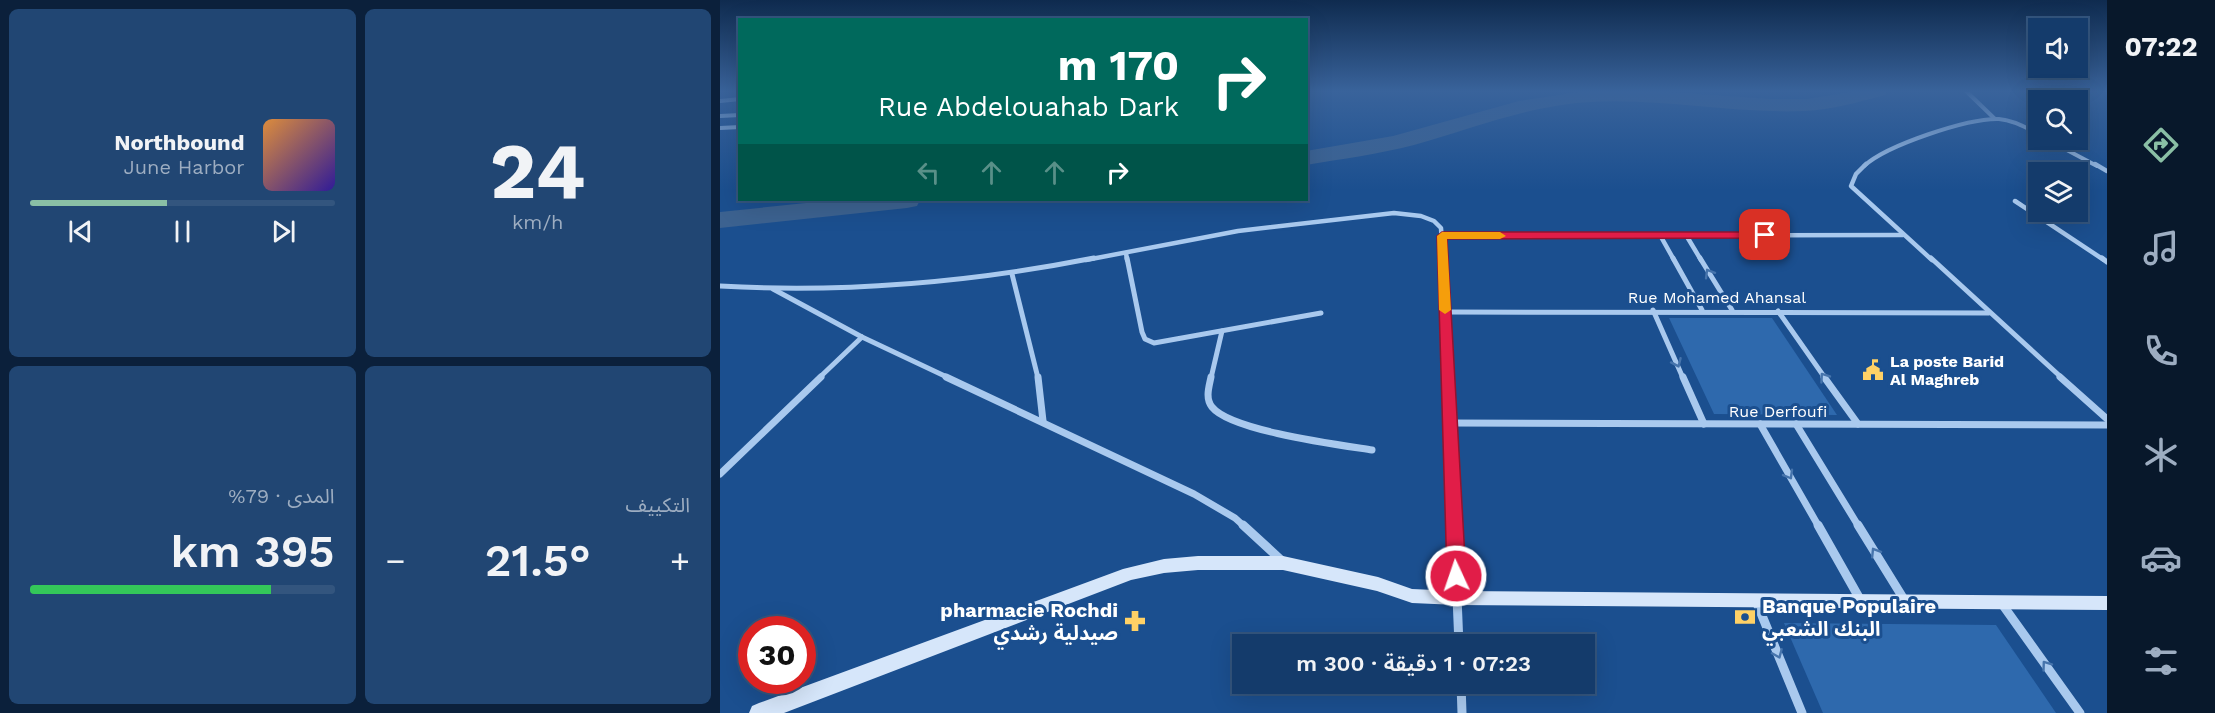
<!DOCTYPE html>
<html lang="ar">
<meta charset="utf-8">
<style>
:root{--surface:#143b6b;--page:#214673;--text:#f1f3f6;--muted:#9dadc1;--line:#33557e;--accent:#8abfa5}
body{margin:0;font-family:"Work Sans","Noto Sans Arabic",sans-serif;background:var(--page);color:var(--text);direction:rtl;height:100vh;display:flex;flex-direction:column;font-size:22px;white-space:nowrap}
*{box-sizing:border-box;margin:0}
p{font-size:20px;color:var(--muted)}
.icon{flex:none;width:33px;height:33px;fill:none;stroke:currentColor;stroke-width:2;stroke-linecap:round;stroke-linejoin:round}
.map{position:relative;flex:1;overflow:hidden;direction:ltr}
.panel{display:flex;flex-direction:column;gap:9px;padding:9px;background:#0b203b;width:720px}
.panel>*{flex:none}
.banner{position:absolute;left:18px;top:18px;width:570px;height:183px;border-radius:0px;box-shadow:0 6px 24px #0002,0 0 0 2px var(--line);direction:rtl;background:#00695c;color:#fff;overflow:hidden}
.tools{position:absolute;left:1308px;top:18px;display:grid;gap:12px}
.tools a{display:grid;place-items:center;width:60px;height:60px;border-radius:0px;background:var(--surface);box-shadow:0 6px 24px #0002,0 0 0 2px var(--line);font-size:30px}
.speed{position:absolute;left:18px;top:616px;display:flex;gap:12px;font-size:30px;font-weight:700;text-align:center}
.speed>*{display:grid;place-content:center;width:78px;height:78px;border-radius:50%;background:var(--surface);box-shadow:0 6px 24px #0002,0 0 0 2px var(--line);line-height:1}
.speed .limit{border:9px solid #d22;background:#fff;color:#111}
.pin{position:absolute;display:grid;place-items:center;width:51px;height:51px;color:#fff;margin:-26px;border-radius:12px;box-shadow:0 3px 9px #0006}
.me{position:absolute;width:66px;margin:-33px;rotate:357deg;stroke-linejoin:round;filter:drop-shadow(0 0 4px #0008)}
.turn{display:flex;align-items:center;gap:21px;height:126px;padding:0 30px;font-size:27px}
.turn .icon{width:78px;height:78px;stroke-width:2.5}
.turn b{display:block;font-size:42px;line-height:51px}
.lanes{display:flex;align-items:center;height:57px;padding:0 30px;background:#0003;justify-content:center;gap:30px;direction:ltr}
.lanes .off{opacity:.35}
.big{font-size:45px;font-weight:600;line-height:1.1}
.panel .card{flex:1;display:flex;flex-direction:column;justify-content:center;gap:9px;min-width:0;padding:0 21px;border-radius:9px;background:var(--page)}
.panel .dial{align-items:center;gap:0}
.dial b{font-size:78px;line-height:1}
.song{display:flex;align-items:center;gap:18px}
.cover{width:72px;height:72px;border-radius:9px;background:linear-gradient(135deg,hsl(30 70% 55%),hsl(250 70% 35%))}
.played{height:6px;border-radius:3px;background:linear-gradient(90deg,var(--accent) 45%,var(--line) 45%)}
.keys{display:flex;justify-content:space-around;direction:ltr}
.heat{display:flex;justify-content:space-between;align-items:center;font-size:33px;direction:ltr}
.charge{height:9px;border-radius:4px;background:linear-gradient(90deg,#34c759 79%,var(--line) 0)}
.panel .tiles{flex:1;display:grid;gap:9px;grid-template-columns:repeat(2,1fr)}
.trip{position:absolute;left:512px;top:634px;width:363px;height:60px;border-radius:0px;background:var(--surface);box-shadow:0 6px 24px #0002,0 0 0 2px var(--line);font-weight:600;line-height:60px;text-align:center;direction:rtl}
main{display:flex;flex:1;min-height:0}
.menu{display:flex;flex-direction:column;width:108px;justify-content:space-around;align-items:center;background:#08182b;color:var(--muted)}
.menu .icon{width:42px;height:42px}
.menu .selected{color:var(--accent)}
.menu b{font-size:27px;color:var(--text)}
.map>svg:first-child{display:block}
</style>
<main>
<nav class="menu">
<b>07:22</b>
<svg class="icon selected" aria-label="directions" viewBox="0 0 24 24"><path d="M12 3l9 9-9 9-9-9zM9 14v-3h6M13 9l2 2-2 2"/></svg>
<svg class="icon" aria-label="music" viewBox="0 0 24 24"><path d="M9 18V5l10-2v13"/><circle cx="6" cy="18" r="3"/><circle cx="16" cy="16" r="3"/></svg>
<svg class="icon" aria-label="phone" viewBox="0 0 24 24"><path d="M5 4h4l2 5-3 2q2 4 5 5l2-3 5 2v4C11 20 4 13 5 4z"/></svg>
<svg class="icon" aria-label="climate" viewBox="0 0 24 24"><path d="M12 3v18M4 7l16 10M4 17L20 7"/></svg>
<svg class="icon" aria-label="car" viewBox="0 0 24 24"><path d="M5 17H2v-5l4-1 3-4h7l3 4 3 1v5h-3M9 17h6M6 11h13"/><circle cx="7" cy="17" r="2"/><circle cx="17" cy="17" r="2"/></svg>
<svg class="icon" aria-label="filters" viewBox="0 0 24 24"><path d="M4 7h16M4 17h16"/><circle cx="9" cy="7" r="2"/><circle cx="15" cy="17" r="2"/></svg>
</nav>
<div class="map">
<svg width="1387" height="713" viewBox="0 0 1387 713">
<rect width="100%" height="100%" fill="#1b4f8f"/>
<g fill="#2e69ad">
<path d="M949 318H1052L1117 415 994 414Z"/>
<path d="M1064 623 1276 625 1336 713H1103Z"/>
</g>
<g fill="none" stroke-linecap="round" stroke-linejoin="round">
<g fill="#3c6290" fill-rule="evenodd">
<path d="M865 91H935L1051 99H1087L1137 91H1168L1165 95C1138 102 1112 110 1085 111 1013 114 942 98 871 102 810 105 752 129 694 145 659 154 622 159 586 165V151L673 136 799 101Z"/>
<path d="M115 200H200L197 206 187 208 0 228V212Z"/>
</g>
<g stroke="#a9c9ee" stroke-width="4">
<path d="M1246 91 1275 119"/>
<path d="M0 101 20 99"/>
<path d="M0 116 20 115"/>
<path d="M0 128 20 127"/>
<path d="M1328 140 1377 166"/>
<path d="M1144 166C1167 145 1248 118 1279 119 1293 120 1306 127 1318 134"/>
</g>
<g stroke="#a9c9ee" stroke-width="4.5">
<path d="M1146 164 1136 174 1131 186 1212 260"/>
<path d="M1375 164 1387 171"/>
<path d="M1295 201 1384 260"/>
<path d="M940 235 954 260"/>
<path d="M966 235 981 260"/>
<path d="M722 236 1183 235"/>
<path d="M406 253 407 260"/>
<path d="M366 260 518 231 674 213 701 216 714 221 721 228 723 260"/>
</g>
<g stroke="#a9c9ee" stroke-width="5">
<path d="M407 258 422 332 425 339 434 343 601 313"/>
<path d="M723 258 728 378"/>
<path d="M953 258 982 310"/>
<path d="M980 258 1012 310"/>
<path d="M1211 258 1342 378"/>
<path d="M1382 258 1387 262"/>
<path d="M292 274 318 378"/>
<path d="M0 286C124 293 252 282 374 258"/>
<path d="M53 289 142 337 229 378"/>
<path d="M933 310 963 378"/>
<path d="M1058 311 1105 378"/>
<path d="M725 312 1269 313"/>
<path d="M99 378 142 337"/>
<path d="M491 378 502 331"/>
</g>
<g stroke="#a9c9ee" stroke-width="7">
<path d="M226 377 474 494 515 518 525 527"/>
<path d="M318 377 323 421"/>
<path d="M491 377C489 387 485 398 492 407 511 431 620 445 652 450"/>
<path d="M728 377 734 527"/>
<path d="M963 377 984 424"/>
<path d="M1104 377 1138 424"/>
<path d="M1340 377 1387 419"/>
<path d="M730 423 1387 425"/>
<path d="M1040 424 1099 527"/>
<path d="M1076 424 1139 527"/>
<path d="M0 474 101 377"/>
</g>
<g stroke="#a9c9ee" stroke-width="9">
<path d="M523 525 561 560"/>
<path d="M734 525 739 645"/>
<path d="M1098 525 1141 601"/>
<path d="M1138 525 1185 601"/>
<path d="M1036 601 1082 713"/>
<path d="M1282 604 1360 713"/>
<path d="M741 684 742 713"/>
</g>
<path fill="#d6e6fa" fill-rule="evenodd" d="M478 556H563L658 577 692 589 737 591 1387 596V610L737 605 692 603 657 591 563 570H478L444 573 411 580 64 713H29L32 706 39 703 403 569 444 559Z"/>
</g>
<defs><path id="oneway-chevron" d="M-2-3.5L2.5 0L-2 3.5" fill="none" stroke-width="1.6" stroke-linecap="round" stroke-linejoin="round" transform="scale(1.5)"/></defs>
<g stroke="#4674ac">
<use href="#oneway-chevron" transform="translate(989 273) rotate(-121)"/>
<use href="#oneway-chevron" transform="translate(957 363) rotate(66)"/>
<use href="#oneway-chevron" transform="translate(1104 377) rotate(-125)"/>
<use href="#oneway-chevron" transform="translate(1069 475) rotate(60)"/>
<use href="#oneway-chevron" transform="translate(1155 552) rotate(-122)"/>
<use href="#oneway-chevron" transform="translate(1058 654) rotate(67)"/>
<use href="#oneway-chevron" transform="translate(1326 665) rotate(-126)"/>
</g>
<linearGradient id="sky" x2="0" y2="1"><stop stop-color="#0f2b4f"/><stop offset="0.48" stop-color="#39639b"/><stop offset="1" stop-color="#39639b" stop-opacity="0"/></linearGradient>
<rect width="1387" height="190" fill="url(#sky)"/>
<path fill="#e11d48" stroke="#92132f" stroke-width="1.5" d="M722 232H1045L1050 235 1045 238 727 239 746 576 743 582 736 584 729 582 727 576 717 236Z"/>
<path fill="#f59e0b" d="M722 232H780L786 236 780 239H727L731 310 725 314 719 310 717 236Z"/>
<defs>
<symbol id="civic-bare" viewBox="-9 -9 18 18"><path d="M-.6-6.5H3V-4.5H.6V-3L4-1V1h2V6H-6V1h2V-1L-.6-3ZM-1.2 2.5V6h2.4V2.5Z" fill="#ffd166" stroke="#1b4f8f" stroke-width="2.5" paint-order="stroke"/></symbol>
<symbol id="bank-bare" viewBox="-9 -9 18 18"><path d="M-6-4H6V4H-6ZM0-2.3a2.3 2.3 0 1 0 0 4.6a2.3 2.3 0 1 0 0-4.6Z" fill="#ffd166" stroke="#1b4f8f" stroke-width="2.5" paint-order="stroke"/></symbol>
<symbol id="pharmacy-bare" viewBox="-9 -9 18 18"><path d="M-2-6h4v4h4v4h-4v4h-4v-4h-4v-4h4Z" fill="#ffd166" stroke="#1b4f8f" stroke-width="2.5" paint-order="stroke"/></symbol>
</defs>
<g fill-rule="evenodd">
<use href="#civic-bare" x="1138" y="355" width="30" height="30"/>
<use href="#bank-bare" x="1010" y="602" width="30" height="30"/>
<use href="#pharmacy-bare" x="400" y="606" width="30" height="30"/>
</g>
<g text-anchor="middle" stroke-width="6" stroke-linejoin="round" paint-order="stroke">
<g font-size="16" fill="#fff" stroke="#1b4f8f">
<text x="997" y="303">Rue Mohamed Ahansal</text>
<text x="1058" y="417">Rue Derfoufi</text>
</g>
<g font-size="16" font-weight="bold" fill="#fff" stroke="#1b4f8f" text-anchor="start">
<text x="1170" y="367">La poste Barid<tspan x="1170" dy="18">Al Maghreb</tspan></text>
</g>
<g font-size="20" font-weight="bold" fill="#fff" stroke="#1b4f8f" text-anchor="start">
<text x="1042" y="613">Banque Populaire<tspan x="1042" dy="23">البنك الشعبي</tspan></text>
<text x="398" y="617" text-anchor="end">pharmacie Rochdi<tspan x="398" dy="23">صيدلية رشدي</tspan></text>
</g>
</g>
</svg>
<div class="tools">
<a><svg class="icon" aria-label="sound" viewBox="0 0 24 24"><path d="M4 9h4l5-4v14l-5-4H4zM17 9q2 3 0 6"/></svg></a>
<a><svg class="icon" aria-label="search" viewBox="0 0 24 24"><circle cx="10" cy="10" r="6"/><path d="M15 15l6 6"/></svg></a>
<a><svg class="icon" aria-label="layers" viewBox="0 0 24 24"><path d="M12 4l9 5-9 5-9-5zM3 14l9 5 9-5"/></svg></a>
</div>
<div class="speed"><div class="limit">30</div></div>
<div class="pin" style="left:1045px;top:235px;background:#d93025"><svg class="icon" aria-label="arrive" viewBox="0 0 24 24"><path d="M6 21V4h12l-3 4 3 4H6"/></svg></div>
<svg class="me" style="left:736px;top:576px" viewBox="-20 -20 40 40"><circle r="17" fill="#e11d48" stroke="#fff" stroke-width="3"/><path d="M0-11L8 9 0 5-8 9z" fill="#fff"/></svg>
<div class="trip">07:23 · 1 دقيقة · 300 m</div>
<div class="banner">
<div class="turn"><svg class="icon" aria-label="right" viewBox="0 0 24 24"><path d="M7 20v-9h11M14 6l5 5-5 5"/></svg><div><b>170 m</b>Rue Abdelouahab Dark</div></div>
<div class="lanes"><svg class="icon off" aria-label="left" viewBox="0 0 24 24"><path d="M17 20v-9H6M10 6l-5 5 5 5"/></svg><svg class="icon off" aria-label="ahead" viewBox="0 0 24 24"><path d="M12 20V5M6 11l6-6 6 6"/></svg><svg class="icon off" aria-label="ahead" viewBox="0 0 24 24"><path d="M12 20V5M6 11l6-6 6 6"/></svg><svg class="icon" aria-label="right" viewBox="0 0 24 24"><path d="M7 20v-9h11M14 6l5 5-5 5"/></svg></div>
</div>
</div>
<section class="panel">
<div class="tiles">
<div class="card dial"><b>24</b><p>km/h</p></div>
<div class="card">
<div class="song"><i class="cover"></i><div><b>Northbound</b><p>June Harbor</p></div></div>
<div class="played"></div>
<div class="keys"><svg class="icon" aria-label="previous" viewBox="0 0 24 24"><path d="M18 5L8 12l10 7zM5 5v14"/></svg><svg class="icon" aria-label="pause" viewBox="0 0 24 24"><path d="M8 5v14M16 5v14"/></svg><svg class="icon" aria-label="next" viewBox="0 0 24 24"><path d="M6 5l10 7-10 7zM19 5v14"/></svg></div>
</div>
<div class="card"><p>التكييف</p>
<div class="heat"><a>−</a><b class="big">21.5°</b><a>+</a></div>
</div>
<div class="card"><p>المدى · 79%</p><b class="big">395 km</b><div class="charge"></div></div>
</div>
</section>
</main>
